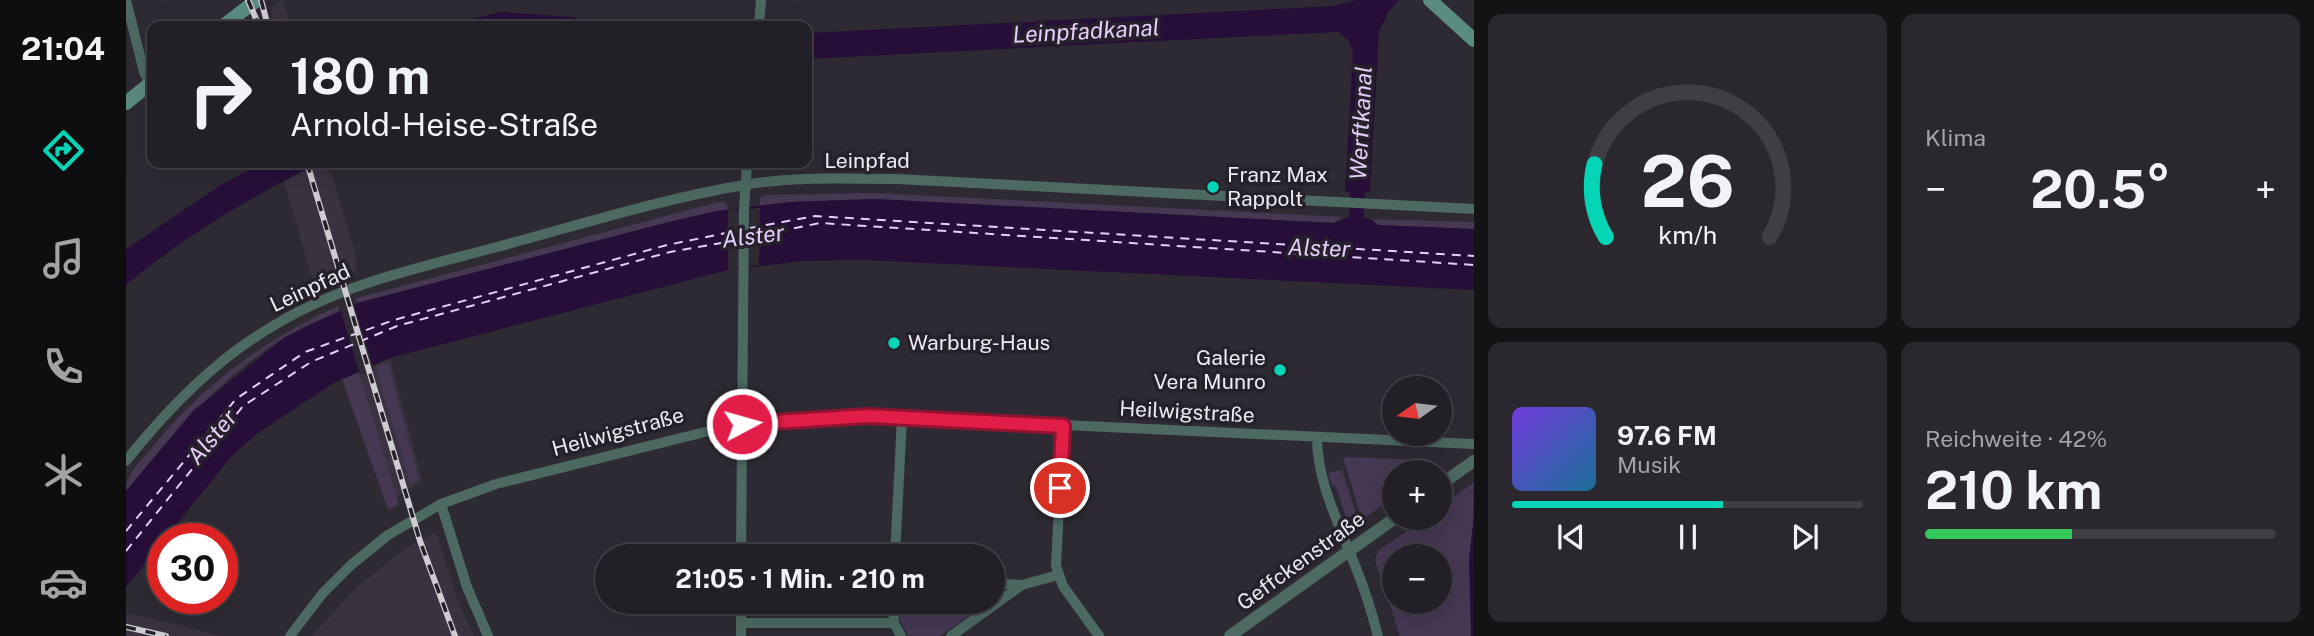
<!DOCTYPE html>
<html lang="de">
<meta charset="utf-8">
<style>
:root{--surface:#222026;--page:#2a282e;--text:#f1f3f6;--muted:#a2a3a7;--line:#3f3e43;--accent:#04d5b6}
body{margin:0;font-family:"Public Sans",sans-serif;background:var(--page);color:var(--text);height:100vh;display:flex;flex-direction:column;font-size:26px;white-space:nowrap}
*{box-sizing:border-box;margin:0}
p{font-size:23px;color:var(--muted)}
.icon{flex:none;width:38px;height:38px;fill:none;stroke:currentColor;stroke-width:2;stroke-linecap:round;stroke-linejoin:round}
.map{position:relative;flex:1;overflow:hidden}
.details{display:flex;flex-direction:column;gap:14px;padding:14px;background:#131215;width:840px}
.details>*{flex:none}
.banner{position:absolute;left:21px;top:21px;width:665px;height:147px;border-radius:14px;box-shadow:0 7px 28px #0002,0 0 0 2px var(--line);background:#222026;color:var(--text);overflow:hidden}
.needle{width:46px;rotate:256deg}
.tools{position:absolute;left:1256px;top:376px;display:grid;gap:14px}
.tools a{display:grid;place-items:center;width:70px;height:70px;border-radius:50%;background:var(--surface);box-shadow:0 7px 28px #0002,0 0 0 2px var(--line);font-size:35px}
.speed{position:absolute;left:21px;top:523px;display:flex;gap:14px;font-size:35px;font-weight:700;text-align:center}
.speed>*{display:grid;place-content:center;width:91px;height:91px;border-radius:50%;background:var(--surface);box-shadow:0 7px 28px #0002,0 0 0 2px var(--line);line-height:1}
.speed .limit{border:10px solid #d22;background:#fff;color:#111}
.pin{position:absolute;display:grid;place-items:center;width:60px;height:60px;color:#fff;margin:-30px;border:4px solid #fff;border-radius:50%;box-shadow:0 2px 7px #0007}
.me{position:absolute;width:77px;margin:-38px;rotate:84deg;stroke-linejoin:round;filter:drop-shadow(0 0 5px #0008)}
.turn{display:flex;align-items:center;gap:24px;height:147px;padding:0 28px;font-size:32px}
.turn .icon{width:91px;height:91px;stroke-width:2.5}
.turn b{display:block;font-size:49px;line-height:60px}
.big{font-size:52px;font-weight:700;line-height:1.1}
.details .card{flex:1;display:flex;flex-direction:column;justify-content:center;gap:10px;min-width:0;padding:0 24px;border-radius:14px;background:var(--page)}
.details .dial{align-items:center;gap:0}
.dial svg{height:182px;overflow:visible;fill:none;stroke:var(--line);stroke-width:7;stroke-linecap:round;text-anchor:middle}
.dial text{fill:var(--text);stroke:none}
.song{display:flex;align-items:center;gap:21px}
.cover{width:84px;height:84px;border-radius:10px;background:linear-gradient(135deg,hsl(260 70% 55%),hsl(200 70% 35%))}
.played{height:7px;border-radius:4px;background:linear-gradient(90deg,var(--accent) 60%,var(--line) 60%)}
.keys{display:flex;justify-content:space-around;direction:ltr}
.heat{display:flex;justify-content:space-between;align-items:center;font-size:38px;direction:ltr}
.charge{height:10px;border-radius:5px;background:linear-gradient(90deg,#34c759 42%,var(--line) 0)}
.details .tiles{flex:1;display:grid;gap:14px;grid-template-columns:repeat(2,1fr)}
.trip{position:absolute;left:469px;top:544px;width:410px;height:70px;border-radius:35px;background:var(--surface);box-shadow:0 7px 28px #0002,0 0 0 2px var(--line);font-weight:700;line-height:70px;text-align:center}
main{display:flex;flex:1;min-height:0}
.dock{display:flex;flex-direction:column;width:126px;justify-content:space-around;align-items:center;background:#0e0d0f;color:var(--muted)}
.dock .icon{width:49px;height:49px}
.dock .current{color:var(--accent)}
.dock b{font-size:32px;color:var(--text)}
.map>svg:first-child{display:block}
</style>
<main>
<nav class="dock">
<b>21:04</b>
<svg class="icon current" aria-label="directions" viewBox="0 0 24 24"><path d="M12 3l9 9-9 9-9-9zM9 14v-3h6M13 9l2 2-2 2"/></svg>
<svg class="icon" aria-label="music" viewBox="0 0 24 24"><path d="M9 18V5l10-2v13"/><circle cx="6" cy="18" r="3"/><circle cx="16" cy="16" r="3"/></svg>
<svg class="icon" aria-label="phone" viewBox="0 0 24 24"><path d="M5 4h4l2 5-3 2q2 4 5 5l2-3 5 2v4C11 20 4 13 5 4z"/></svg>
<svg class="icon" aria-label="climate" viewBox="0 0 24 24"><path d="M12 3v18M4 7l16 10M4 17L20 7"/></svg>
<svg class="icon" aria-label="car" viewBox="0 0 24 24"><path d="M5 17H2v-5l4-1 3-4h7l3 4 3 1v5h-3M9 17h6M6 11h13"/><circle cx="7" cy="17" r="2"/><circle cx="17" cy="17" r="2"/></svg>
</nav>
<div class="map">
<svg width="1348" height="636" viewBox="0 0 1348 636">
<rect width="100%" height="100%" fill="#2e2a33"/>
<g fill="#3a3241">
<path d="M157 0 165 26H136L145 20 146 8Z"/>
<path d="M190 164 191 168 201 170 207 178 231 259 229 272 189 288 158 181Z"/>
<path d="M264 358 296 481 266 500 227 374Z"/>
<path d="M310 532 332 601 348 636H186L231 587 279 549Z"/>
<path d="M0 613 50 624 95 636H0Z"/>
</g>
<g fill="#463753" fill-rule="evenodd">
<path d="M749 193 1217 217 1208 223 749 199 663 202 634 208V198L639 195Z"/>
<path d="M592 202 600 203 602 210 543 222 231 303 230 298Z"/>
<path d="M1245 219 1348 222V229L1252 225Z"/>
<path d="M212 306 214 312C122 343 59 420 0 491 0 474 13 463 24 450 75 386 137 340 212 306Z"/>
<path d="M262 363 293 480 284 483 250 368Z"/>
<path d="M233 372 273 505 262 510 216 379Z"/>
<path d="M1217 457 1304 460 1308 466 1301 472H1269V496L1236 520Z"/>
<path d="M1216 470 1233 522 1222 529 1217 525 1220 518 1210 486 1206 485 1202 473Z"/>
<path d="M1348 482 1345 636H1274L1249 560 1252 551 1299 518H1314V507ZM1269 556H1314V602H1269Z"/>
<path d="M773 602H862L814 636H782L773 618Z"/>
</g>
<g fill="#270e39">
<path d="M1230 0H1273L1263 11 1253 32 1244 192H1239L1238 218 1245 219 1252 225 1348 229V290L739 260 677 261 602 270 264 358 208 383 133 432 105 457 0 587V491L67 411 159 337 231 303 543 222 590 211 663 202 749 199 1208 223 1223 217 1224 192 1219 191 1227 52 1223 41 1212 32 681 59V33L1208 6Z"/>
<path d="M375 12 446 17 482 26H317Z"/>
<path d="M137 163H193C123 198 60 235 0 285V249L95 185Z"/>
<path d="M1348 515V636H1345L1343 559Z"/>
</g>
<g fill="#2e2a33">
<path d="M634 208 633 265 602 270V210Z"/>
<path d="M227 302 248 369 234 375 214 308Z"/>
</g>
<g fill="none" stroke-linecap="round" stroke-linejoin="round">
<g stroke="#e5cdfb" stroke-width="2" stroke-dasharray="9 7" stroke-linecap="butt">
<path d="M624 228 689 216 1348 256"/>
<path d="M621 238 694 223 1348 265"/>
<path d="M0 531 110 399 179 352 268 320 541 245 615 230"/>
<path d="M0 551 117 406 185 362 271 326 544 252 612 240"/>
</g>
<g stroke="#4c6962" stroke-width="10">
<path d="M0 0 18 72 24 83"/>
<path d="M633 26 635 0"/>
<path d="M937 426 930 566 937 586 973 636"/>
<path d="M1191 437C1191 483 1214 526 1230 568 1239 590 1246 613 1252 636"/>
<path d="M0 461C43 407 91 358 152 323 219 283 296 267 371 247 453 225 535 199 618 185 668 176 721 179 771 179L1348 209"/>
<path d="M315 504 341 587 362 636"/>
<path d="M615 556 618 209 621 163"/>
<path d="M769 556 776 418"/>
<path d="M866 583 896 585 932 575"/>
<path d="M767 602 768 623 775 636"/>
<path d="M615 623H768"/>
<path d="M164 636 197 593 225 565 262 535 315 504 370 484 603 426 742 416 1348 444"/>
<path d="M615 636V602"/>
<path d="M825 636 896 585"/>
</g>
<g stroke="#4c6962" stroke-width="12">
<path d="M1314 485 1348 461"/>
<path d="M1104 636 1269 518"/>
</g>
<g stroke="#5b8c80" stroke-width="14">
<path d="M1304 0 1348 40"/>
<path d="M97 26 131 0"/>
<path d="M0 103 26 82"/>
</g>
<defs>
<g id="rail">
<path d="M122 0 133 26"/>
<path d="M135 0 142 26"/>
<path d="M181 163 294 541 329 636"/>
<path d="M0 627 40 636"/>
</g>
</defs>
<use href="#rail" stroke="#cfccd3" stroke-width="6"/>
<use href="#rail" stroke="#252029" stroke-width="3.5" stroke-dasharray="10" stroke-linecap="butt"/>
</g>
<g fill="none" stroke-linecap="round" stroke-linejoin="round">
<defs>
<path id="route" d="M616 424 742 416 937 426 934 488"/>
</defs>
<use href="#route" stroke="#92132f" stroke-width="18"/>
<use href="#route" stroke="#e11d48" stroke-width="12"/>
</g>
<g fill="#04d5b6" stroke="#252029" stroke-width="2.5">
<circle cx="1087" cy="187" r="7"/>
<circle cx="768" cy="343" r="7"/>
<circle cx="1154" cy="370" r="7"/>
</g>
<g text-anchor="middle" stroke-width="7" stroke-linejoin="round" paint-order="stroke">
<g font-size="21" fill="#edeaf1" stroke="#252029">
<text x="741" y="168">Leinpfad</text>
<text transform="translate(184 288) rotate(-25)" y="7">Leinpfad</text>
<text transform="translate(1061 412) rotate(3)" y="7">Heilwigstraße</text>
<text transform="translate(492 432) rotate(-15)" y="7">Heilwigstraße</text>
<text transform="translate(1175 561) rotate(-36)" y="7">Geffckenstraße</text>
</g>
<g font-size="21" fill="#edeaf1" stroke="#252029" text-anchor="start">
<text x="1101" y="182">Franz Max<tspan x="1101" dy="24">Rappolt</tspan></text>
<text x="782" y="350">Warburg-Haus</text>
<text x="1140" y="365" text-anchor="end">Galerie<tspan x="1140" dy="24">Vera Munro</tspan></text>
</g>
<g font-size="23" font-style="italic" fill="#e5cdfb" stroke="#252029">
<text transform="translate(960 31) rotate(-3)" y="8">Leinpfadkanal</text>
<text transform="translate(1235 123) rotate(-87)" y="8">Werftkanal</text>
<text transform="translate(627 236) rotate(-7)" y="8">Alster</text>
<text transform="translate(1193 248) rotate(2)" y="8">Alster</text>
<text transform="translate(86 437) rotate(-50)" y="8">Alster</text>
</g>
</g>
</svg>
<div class="tools">
<a><svg class="needle" viewBox="-14 -14 28 28"><path d="M0-13l5 13h-10z" fill="#e53935"/><path d="M0 13l5-13h-10z" fill="#a2a3a7"/></svg></a>
<a>+</a>
<a>−</a>
</div>
<div class="speed"><div class="limit">30</div></div>
<div class="pin" style="left:934px;top:488px;background:#d93025"><svg class="icon" aria-label="arrive" viewBox="0 0 24 24"><path d="M6 21V4h12l-3 4 3 4H6"/></svg></div>
<svg class="me" style="left:616px;top:424px" viewBox="-20 -20 40 40"><circle r="17" fill="#e11d48" stroke="#fff" stroke-width="3"/><path d="M0-11L8 9 0 5-8 9z" fill="#fff"/></svg>
<div class="trip">21:05 · 1 Min. · 210 m</div>
<div class="banner">
<div class="turn"><svg class="icon" aria-label="right" viewBox="0 0 24 24"><path d="M7 20v-9h11M14 6l5 5-5 5"/></svg><div><b>180 m</b>Arnold-Heise-Straße</div></div>
</div>
</div>
<section class="details">
<div class="tiles">
<div class="card dial"><svg viewBox="0 0 100 80">
<path d="M14 69A42 42 0 1 1 86 69"/>
<path d="M14 69A42 42 0 0 1 9 37" stroke="#04d5b6"/>
<text x="50" y="56" font-size="32" font-weight="700">26</text>
<text x="50" y="72" font-size="11">km/h</text>
</svg></div>
<div class="card"><p>Klima</p>
<div class="heat"><a>−</a><b class="big">20.5°</b><a>+</a></div>
</div>
<div class="card">
<div class="song"><i class="cover"></i><div><b>97.6 FM</b><p>Musik</p></div></div>
<div class="played"></div>
<div class="keys"><svg class="icon" aria-label="previous" viewBox="0 0 24 24"><path d="M18 5L8 12l10 7zM5 5v14"/></svg><svg class="icon" aria-label="pause" viewBox="0 0 24 24"><path d="M8 5v14M16 5v14"/></svg><svg class="icon" aria-label="next" viewBox="0 0 24 24"><path d="M6 5l10 7-10 7zM19 5v14"/></svg></div>
</div>
<div class="card"><p>Reichweite · 42%</p><b class="big">210 km</b><div class="charge"></div></div>
</div>
</section>
</main>
